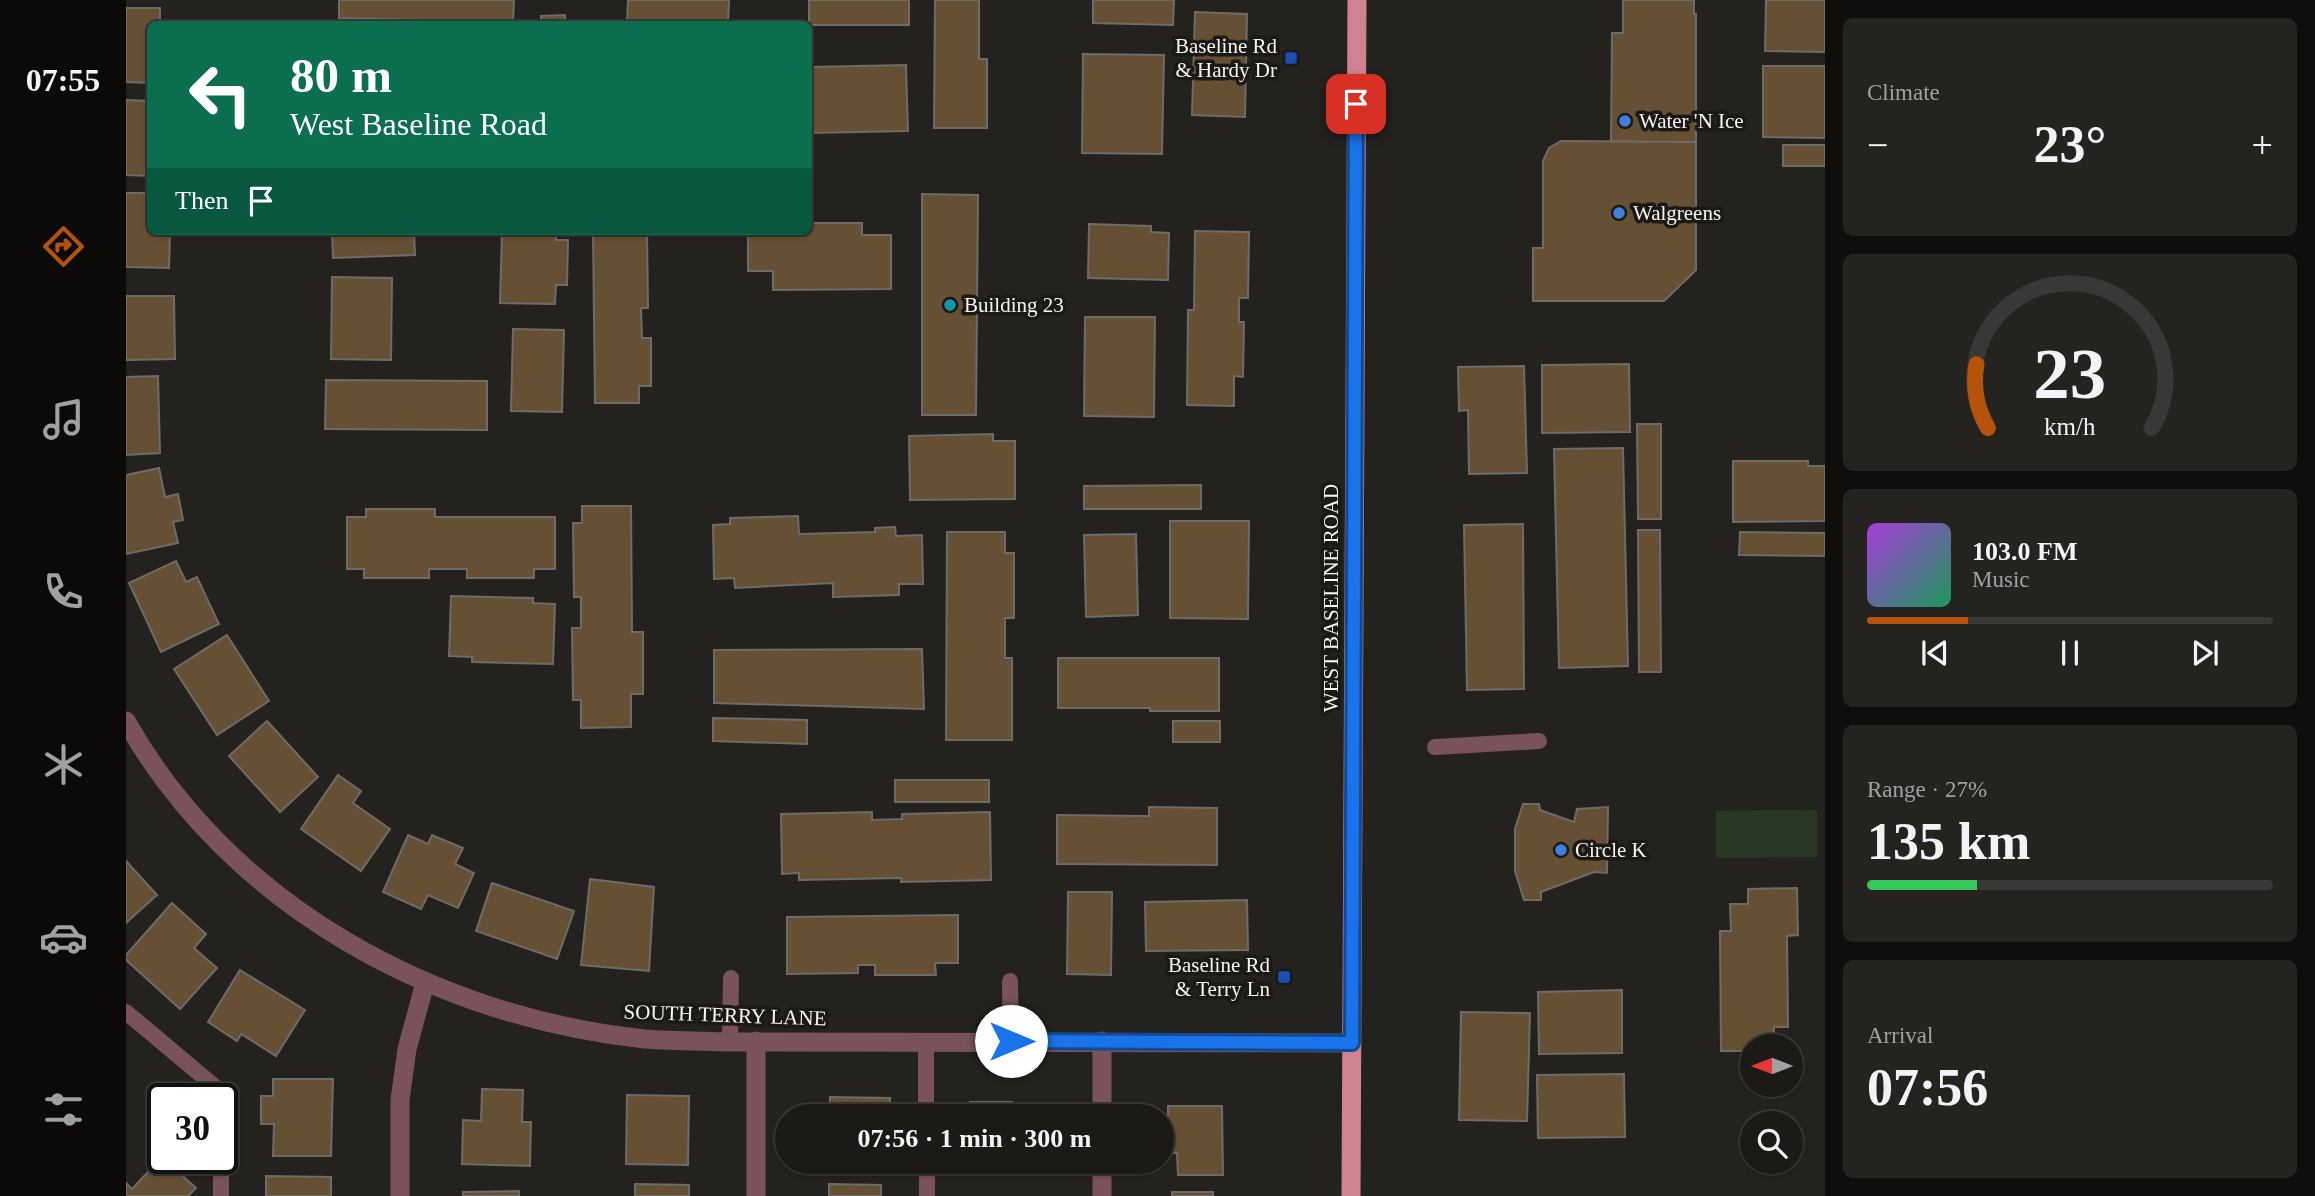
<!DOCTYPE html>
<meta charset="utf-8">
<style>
:root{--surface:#1b1a17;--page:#242320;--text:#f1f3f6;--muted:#a0a1a1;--line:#393836;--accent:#b45309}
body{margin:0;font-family:"Times New Roman",serif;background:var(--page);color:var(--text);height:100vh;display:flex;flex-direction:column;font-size:26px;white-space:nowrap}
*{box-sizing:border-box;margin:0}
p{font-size:23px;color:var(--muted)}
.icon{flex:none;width:38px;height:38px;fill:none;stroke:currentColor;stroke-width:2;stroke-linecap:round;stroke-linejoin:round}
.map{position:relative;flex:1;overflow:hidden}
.side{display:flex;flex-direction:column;gap:18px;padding:18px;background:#0f0e0d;width:490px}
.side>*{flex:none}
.hud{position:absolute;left:21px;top:21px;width:665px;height:214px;border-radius:10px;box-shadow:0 2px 5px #0004,0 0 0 2px var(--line);background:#0b6e4f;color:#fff;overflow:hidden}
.needle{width:46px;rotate:270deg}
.fabs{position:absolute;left:1614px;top:1034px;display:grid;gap:14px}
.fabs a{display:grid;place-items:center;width:63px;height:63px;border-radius:50%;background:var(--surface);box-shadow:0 2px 5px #0004,0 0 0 2px var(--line);font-size:35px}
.speed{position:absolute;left:21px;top:1083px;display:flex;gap:14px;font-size:35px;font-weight:700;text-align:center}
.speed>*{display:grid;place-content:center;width:91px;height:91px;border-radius:50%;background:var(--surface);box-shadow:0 2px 5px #0004,0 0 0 2px var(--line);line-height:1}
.speed .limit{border:4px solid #111;border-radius:10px;background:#fff;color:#111}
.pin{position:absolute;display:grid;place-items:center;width:60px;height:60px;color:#fff;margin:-30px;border-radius:14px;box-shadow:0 4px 10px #0006}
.me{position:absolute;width:77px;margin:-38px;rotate:90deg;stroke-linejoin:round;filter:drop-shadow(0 0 5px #0008)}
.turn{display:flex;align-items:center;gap:24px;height:147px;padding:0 28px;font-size:32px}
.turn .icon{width:91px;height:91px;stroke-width:2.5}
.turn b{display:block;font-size:49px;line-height:60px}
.then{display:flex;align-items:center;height:66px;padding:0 28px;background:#0003;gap:14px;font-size:26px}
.big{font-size:52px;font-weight:600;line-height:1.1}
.side .widget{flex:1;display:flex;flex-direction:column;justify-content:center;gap:10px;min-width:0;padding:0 24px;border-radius:10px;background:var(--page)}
.side .dial{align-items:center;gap:0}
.dial svg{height:182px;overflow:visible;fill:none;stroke:var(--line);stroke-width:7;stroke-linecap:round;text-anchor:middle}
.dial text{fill:var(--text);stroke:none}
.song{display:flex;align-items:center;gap:21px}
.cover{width:84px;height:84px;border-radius:10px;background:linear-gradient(135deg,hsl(280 70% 55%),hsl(150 70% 35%))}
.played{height:7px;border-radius:4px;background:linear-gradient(90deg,var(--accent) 25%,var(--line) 25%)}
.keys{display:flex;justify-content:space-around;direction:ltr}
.heat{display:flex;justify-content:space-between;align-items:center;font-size:38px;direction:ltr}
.charge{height:10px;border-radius:5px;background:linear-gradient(90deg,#34c759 27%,var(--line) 0)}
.trip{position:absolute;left:649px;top:1104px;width:399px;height:70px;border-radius:35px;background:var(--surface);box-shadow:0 2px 5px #0004,0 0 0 2px var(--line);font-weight:600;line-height:70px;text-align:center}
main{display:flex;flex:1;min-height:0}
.menu{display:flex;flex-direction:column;width:126px;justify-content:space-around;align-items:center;background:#0b0a09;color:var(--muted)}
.menu .icon{width:49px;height:49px}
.menu .selected{color:var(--accent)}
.menu b{font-size:32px;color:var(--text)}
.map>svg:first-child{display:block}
</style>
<main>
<nav class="menu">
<b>07:55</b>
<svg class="icon selected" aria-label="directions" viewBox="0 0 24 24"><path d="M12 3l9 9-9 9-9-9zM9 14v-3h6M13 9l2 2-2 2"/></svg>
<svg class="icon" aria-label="music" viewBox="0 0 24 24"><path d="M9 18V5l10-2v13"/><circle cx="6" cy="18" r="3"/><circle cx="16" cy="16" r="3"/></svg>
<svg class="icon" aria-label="phone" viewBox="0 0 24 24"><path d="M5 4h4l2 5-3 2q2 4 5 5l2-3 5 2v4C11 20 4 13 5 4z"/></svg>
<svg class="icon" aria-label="climate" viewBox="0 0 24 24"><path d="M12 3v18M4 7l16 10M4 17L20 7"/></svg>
<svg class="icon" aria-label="car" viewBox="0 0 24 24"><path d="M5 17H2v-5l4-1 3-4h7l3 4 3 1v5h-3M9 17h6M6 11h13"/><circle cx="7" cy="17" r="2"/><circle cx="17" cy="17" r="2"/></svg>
<svg class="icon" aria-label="filters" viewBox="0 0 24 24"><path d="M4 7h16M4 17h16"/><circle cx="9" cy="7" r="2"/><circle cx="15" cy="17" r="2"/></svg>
</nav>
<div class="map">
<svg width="1699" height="1196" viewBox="0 0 1699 1196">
<rect width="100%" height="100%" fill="#24221f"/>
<path fill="#273724" d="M1691 810V857L1590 858V811Z"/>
<g fill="#655033" stroke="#6e6b68" stroke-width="2">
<path d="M213 0H388L387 22 213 18Z"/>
<path d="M502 0H603L602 24 501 23Z"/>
<rect x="683" y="0" width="100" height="25"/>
<path d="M809 0H853V59H861V128H808Z"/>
<path d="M967 0H1048L1047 25 967 23Z"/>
<path d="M1497 0H1568V14H1570V142H1485L1486 33H1497Z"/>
<path d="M1640 0H1699V52L1639 51Z"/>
<path d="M0 8H34V24H24V83L0 82Z"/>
<path d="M1069 12 1121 14 1119 117 1066 115Z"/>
<path d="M439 15V24H415V16Z"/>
<path d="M957 54 1038 55 1036 154 956 153Z"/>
<path d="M780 65 782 131 683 133 682 67Z"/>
<path d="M1637 66H1699V138L1637 137Z"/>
<path d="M0 100 24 101V176L0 175Z"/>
<path d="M1435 141 1570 142V270L1538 301H1407V248H1417V161L1423 148Z"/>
<rect x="1657" y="145" width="42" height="21"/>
<path d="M0 193H24V231H44L43 268 0 267Z"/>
<path d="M796 194 852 195 850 415H796Z"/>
<path d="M682 223H736V235H765V289L647 290V271H622V235H647V231H682Z"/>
<path d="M963 224 1025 226V232L1043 233 1042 280 962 278Z"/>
<path d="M206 231H288L289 255 207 258Z"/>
<path d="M376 231H430V240H442L441 285H430L429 304 374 303Z"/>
<path d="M467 231H521L522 308H515L516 338H525V386H513V403H469Z"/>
<path d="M1069 231 1123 232 1122 298H1113V322H1118L1117 377 1108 376V406L1061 405 1062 310H1068Z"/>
<path d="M206 277 266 278 265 360 205 359Z"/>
<path d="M0 296H48L49 359 0 360Z"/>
<path d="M959 317H1029L1028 417 958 416Z"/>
<path d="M387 329 438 330 436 412 385 411Z"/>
<path d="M1503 364 1504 432 1416 433V365Z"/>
<path d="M1398 366 1401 473 1343 474 1342 410 1333 411 1332 367Z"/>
<path d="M32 376 34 453 0 455V377Z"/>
<path d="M200 380 361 381V430L199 429Z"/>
<path d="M1511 424H1535V519H1512Z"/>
<path d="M867 434V441H889V499L784 500 783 436Z"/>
<path d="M1497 448 1502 666 1433 668 1428 449Z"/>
<path d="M1607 461H1682V466H1699V521L1607 522Z"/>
<path d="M33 468 39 497 52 494 57 520 47 522 52 543 0 554V475Z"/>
<path d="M1075 485V509H958V486Z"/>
<path d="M456 506H505L506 632H517V694H505V727L455 728V700H447L446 628H455V597H448L447 523H456Z"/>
<path d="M240 509H309V517H429V569H408V578H341V569H303V578H238V569H221V517H240Z"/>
<path d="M672 516 673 534 749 532V528L769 527 770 536 796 535 797 584H773V595L707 597V583L609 588 608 578 588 579 587 525 604 524V518Z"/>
<path d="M1044 521H1123L1122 619 1044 618Z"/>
<path d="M1397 524 1398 689 1341 690 1338 525Z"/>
<path d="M1512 530H1534L1535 672H1513Z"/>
<path d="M821 532H879V553H888V618H879V658H886V740H820Z"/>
<path d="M1614 532 1699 533V556L1613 555Z"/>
<path d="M1010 534 1012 615 960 617 958 535Z"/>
<path d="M50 561 60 582 71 577 93 624 35 652 3 583Z"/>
<path d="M325 596 407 598V603L429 604 427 664 346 662V657L323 656Z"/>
<path d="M101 635 143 701 91 735 48 669Z"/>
<path d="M796 649 798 709 588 703V650Z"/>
<path d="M932 658H1093V711H1024V708H932Z"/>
<path d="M587 718 681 720V744L587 741Z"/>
<path d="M141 721 192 777 154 812 103 756Z"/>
<rect x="1047" y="721" width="47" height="21"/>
<path d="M212 775 235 791 227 803 264 829 235 871 175 829Z"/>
<rect x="769" y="780" width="94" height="22"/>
<path d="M1397 804H1413L1414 810 1448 822 1451 809 1482 807 1481 873 1468 872 1415 892V900H1398L1389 871V829Z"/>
<path d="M1023 807 1091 808V865L931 864V815L1023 816Z"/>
<path d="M746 812V820L776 819V814L864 812 865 880 775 882V878L673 880V873L656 874 655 814Z"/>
<path d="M282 835 302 844 306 835 337 848 329 864 348 873 332 908 302 895 295 909 257 892Z"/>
<path d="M0 861 31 895 0 923Z"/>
<path d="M464 879 528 887 523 971 455 965Z"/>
<path d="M366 883 448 911 431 959 350 931Z"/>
<path d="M1671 888 1672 935 1661 936 1662 1027H1648V1046H1626V1051H1595L1594 931H1605L1604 904H1622V889Z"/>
<path d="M942 892H986L985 975 941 974Z"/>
<path d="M1121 900 1122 950 1020 951 1019 902Z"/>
<path d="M46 903 80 934 68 948 91 968 54 1009 0 960V955Z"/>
<path d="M832 915V963H809L810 975H749V965H732V973L661 974V917Z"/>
<path d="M114 970 179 1010 150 1056 115 1034 111 1041 82 1022Z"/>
<path d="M1496 990V1053L1413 1054 1412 992Z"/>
<path d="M1335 1012 1404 1013 1401 1121 1333 1120Z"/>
<path d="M1498 1074 1499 1137 1412 1138 1411 1075Z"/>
<path d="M147 1079H207L205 1156H147L148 1124H135V1096H147Z"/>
<path d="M356 1089 397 1090 396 1122H405L404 1166 336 1164 337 1120 355 1121Z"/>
<path d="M501 1095 563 1096 562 1165 500 1164Z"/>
<path d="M704 1097 764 1098V1116H695H704Z"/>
<rect x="844" y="1102" width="42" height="14"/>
<path d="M1042 1106H1096L1097 1175H1052L1051 1153H1042Z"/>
<path d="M36 1157 70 1188 62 1196H0V1183L6 1189Z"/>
<path d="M707 1162H763V1168L707 1167Z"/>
<path d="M832 1162H911V1171L832 1169Z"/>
<path d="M140 1176 205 1177V1196H140Z"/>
<path d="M509 1184 563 1185V1196H509Z"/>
<path d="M703 1184 755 1185V1196H703Z"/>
<path d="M393 1191V1196H337V1192Z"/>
<rect x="1046" y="1192" width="41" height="4"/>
</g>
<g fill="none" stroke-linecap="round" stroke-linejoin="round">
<g stroke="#795359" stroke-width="16">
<path d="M1309 747 1413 741"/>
<path d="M884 981 885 1041"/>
<path d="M0 1012 94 1091V1099"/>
<path d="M800 1041V1116"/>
<path d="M604 1042 605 978"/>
<path d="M95 1158V1196"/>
<path d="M801 1162V1196"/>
</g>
<g stroke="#795359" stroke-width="19">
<path d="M0 721C105 907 310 1017 519 1039 547 1041 576 1041 604 1042L1226 1043"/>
<path d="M630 1041V1196"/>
<path d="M976 1041V1116"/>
<path d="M976 1162V1196"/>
<path d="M274 1196V1100L281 1049 299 983"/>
</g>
<path stroke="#cf8390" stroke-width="19" d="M1225 1196 1231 0"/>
</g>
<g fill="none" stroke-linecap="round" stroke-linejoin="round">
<defs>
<path id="route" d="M885 1041 1226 1043 1230 104"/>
</defs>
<use href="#route" stroke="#114b97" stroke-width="18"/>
<use href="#route" stroke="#1a73e8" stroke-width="12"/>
</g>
<g fill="#1a4fb4" stroke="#1b1916" stroke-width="2.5">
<rect x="1158" y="51" width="14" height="14" rx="3.5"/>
<rect x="1151" y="970" width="14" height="14" rx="3.5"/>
</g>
<g fill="#3f7fe0" stroke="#1b1916" stroke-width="2.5">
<circle cx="1499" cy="121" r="7"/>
<circle cx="1493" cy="213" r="7"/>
<circle cx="1435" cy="850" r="7"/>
</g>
<circle fill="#0f9aa8" stroke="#1b1916" stroke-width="2.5" cx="824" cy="305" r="7"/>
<g text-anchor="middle" stroke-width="7" stroke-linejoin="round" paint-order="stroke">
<g font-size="21" fill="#f6f5f3" stroke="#1b1916" text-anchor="start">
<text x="1151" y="53" text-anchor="end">Baseline Rd<tspan x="1151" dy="24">&amp; Hardy Dr</tspan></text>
<text x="1513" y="128">Water 'N Ice</text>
<text x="1507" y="220">Walgreens</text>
<text x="838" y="312">Building 23</text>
<text x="1449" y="857">Circle K</text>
<text x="1144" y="972" text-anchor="end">Baseline Rd<tspan x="1144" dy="24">&amp; Terry Ln</tspan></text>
</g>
<g font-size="21" fill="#f6f5f3" stroke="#1b1916">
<text transform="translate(1205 598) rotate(-90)" y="7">WEST BASELINE ROAD</text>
<text transform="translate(599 1015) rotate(2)" y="7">SOUTH TERRY LANE</text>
</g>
</g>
</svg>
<div class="fabs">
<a><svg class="needle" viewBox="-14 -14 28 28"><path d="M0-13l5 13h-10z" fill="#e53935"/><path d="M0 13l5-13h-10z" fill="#a0a1a1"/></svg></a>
<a><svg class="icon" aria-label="search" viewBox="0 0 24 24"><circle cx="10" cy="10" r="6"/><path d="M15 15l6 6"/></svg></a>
</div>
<div class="speed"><div class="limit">30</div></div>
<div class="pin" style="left:1230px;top:104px;background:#d93025"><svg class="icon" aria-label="arrive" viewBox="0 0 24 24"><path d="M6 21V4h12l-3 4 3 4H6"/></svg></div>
<svg class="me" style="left:885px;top:1041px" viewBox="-20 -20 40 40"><circle r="19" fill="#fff"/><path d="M0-13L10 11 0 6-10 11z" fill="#1a73e8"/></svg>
<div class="trip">07:56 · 1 min · 300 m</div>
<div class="hud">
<div class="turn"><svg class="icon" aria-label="left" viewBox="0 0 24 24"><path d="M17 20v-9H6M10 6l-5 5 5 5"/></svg><div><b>80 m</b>West Baseline Road</div></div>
<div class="then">Then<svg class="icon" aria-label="arrive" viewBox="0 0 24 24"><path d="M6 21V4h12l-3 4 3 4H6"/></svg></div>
</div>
</div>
<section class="side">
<div class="widget"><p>Climate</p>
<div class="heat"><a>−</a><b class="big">23°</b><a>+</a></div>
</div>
<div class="widget dial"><svg viewBox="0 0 100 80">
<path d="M14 69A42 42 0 1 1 86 69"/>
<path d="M14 69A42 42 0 0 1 9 41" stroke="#b45309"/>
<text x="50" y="56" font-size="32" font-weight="700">23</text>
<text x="50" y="72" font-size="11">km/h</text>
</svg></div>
<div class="widget">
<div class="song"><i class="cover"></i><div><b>103.0 FM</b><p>Music</p></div></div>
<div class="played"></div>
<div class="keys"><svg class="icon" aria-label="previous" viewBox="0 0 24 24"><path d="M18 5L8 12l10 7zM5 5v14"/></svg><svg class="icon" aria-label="pause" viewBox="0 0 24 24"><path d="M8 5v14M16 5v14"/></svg><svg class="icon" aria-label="next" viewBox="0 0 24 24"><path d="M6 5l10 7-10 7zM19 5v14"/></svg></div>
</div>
<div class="widget"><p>Range · 27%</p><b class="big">135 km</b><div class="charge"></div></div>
<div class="widget"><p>Arrival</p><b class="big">07:56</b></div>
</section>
</main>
